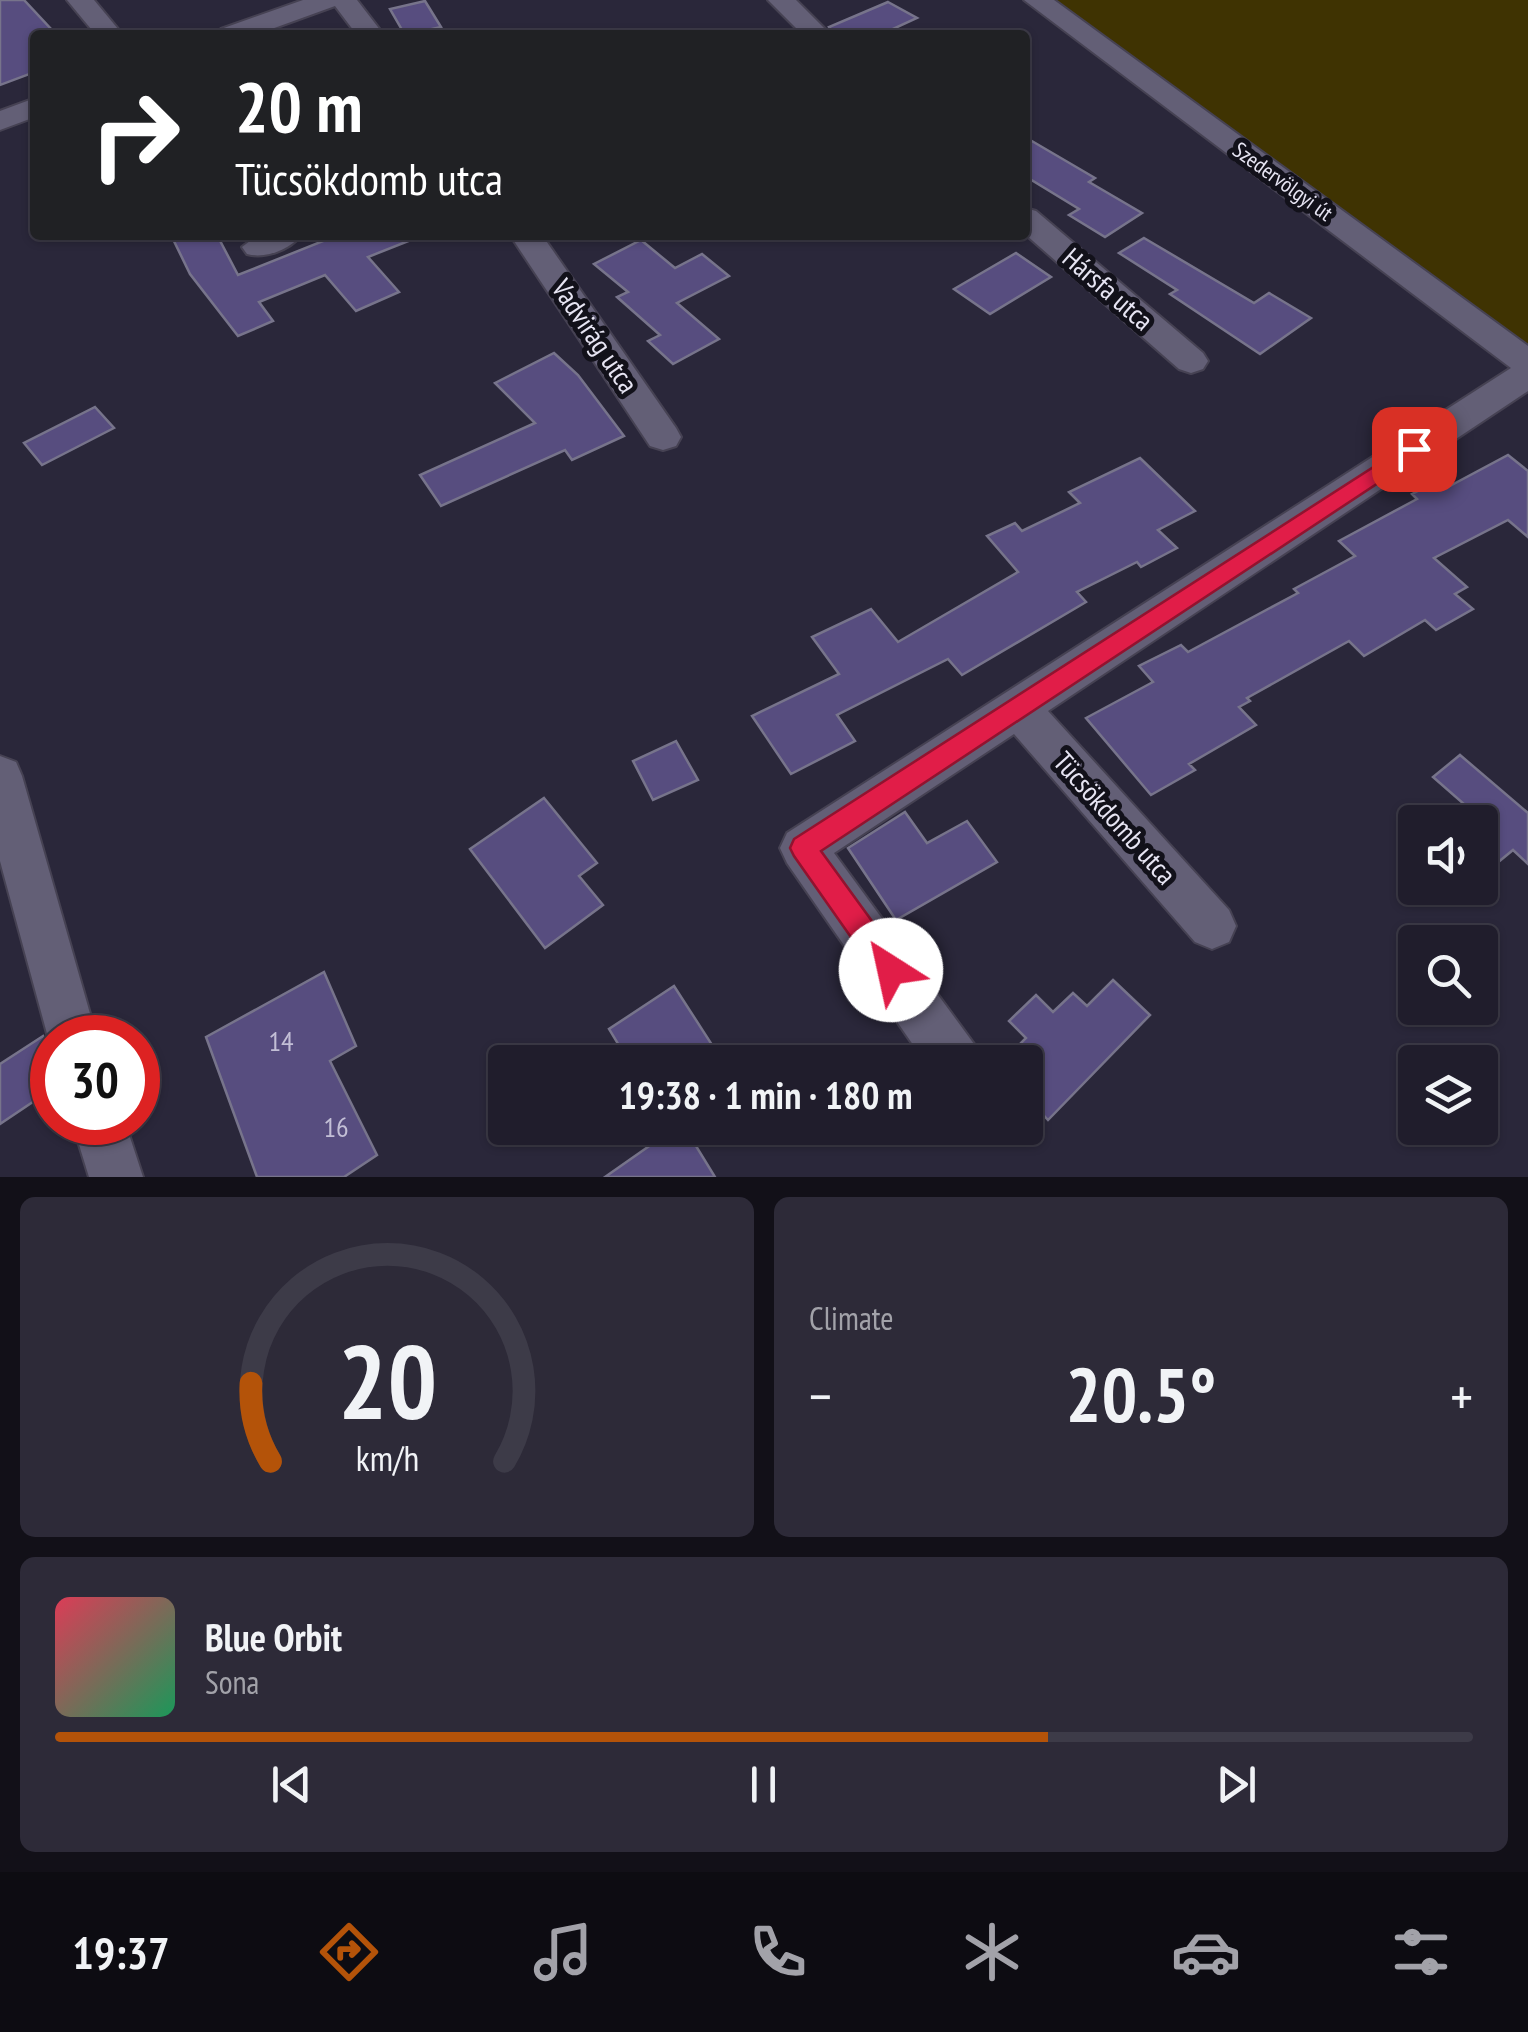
<!DOCTYPE html>
<meta charset="utf-8">
<style>
:root{--surface:#201d2c;--page:#2d2a38;--text:#f1f3f6;--muted:#a2a2a9;--line:#3d3b48;--accent:#b45309}
body{margin:0;font-family:"PT Sans Narrow",sans-serif;background:var(--page);color:var(--text);height:100vh;display:flex;flex-direction:column;font-size:38px;white-space:nowrap}
*{box-sizing:border-box;margin:0}
p{font-size:32px;color:var(--muted)}
.icon{flex:none;width:55px;height:55px;fill:none;stroke:currentColor;stroke-width:2;stroke-linecap:round;stroke-linejoin:round}
.map{position:relative;height:1177px;overflow:hidden}
.drawer{display:flex;flex-direction:column;gap:20px;padding:20px;background:#121018;flex:1}
.drawer>*{flex:none}
.top-card{position:absolute;left:30px;top:30px;width:1000px;height:210px;border-radius:10px;box-shadow:0 2px 8px #0004,0 0 0 2px var(--line);background:#202124;color:#fff;overflow:hidden}
.controls{position:absolute;left:1398px;top:805px;display:grid;gap:20px}
.controls a{display:grid;place-items:center;width:100px;height:100px;border-radius:10px;background:var(--surface);box-shadow:0 2px 8px #0004,0 0 0 2px var(--line);font-size:50px}
.speed{position:absolute;left:30px;top:1015px;display:flex;gap:20px;font-size:50px;font-weight:700;text-align:center}
.speed>*{display:grid;place-content:center;width:130px;height:130px;border-radius:50%;background:var(--surface);box-shadow:0 2px 8px #0004,0 0 0 2px var(--line);line-height:1}
.speed .limit{border:15px solid #d22;background:#fff;color:#111}
.pin{position:absolute;display:grid;place-items:center;width:85px;height:85px;color:#fff;margin:-42px;border-radius:20px;box-shadow:0 5px 15px #0006}
.me{position:absolute;width:110px;margin:-55px;rotate:325deg;stroke-linejoin:round;filter:drop-shadow(0 0 8px #0008)}
.turn{display:flex;align-items:center;gap:35px;height:210px;padding:0 40px;font-size:45px}
.turn .icon{width:130px;height:130px;stroke-width:2.5}
.turn b{display:block;font-size:70px;line-height:85px}
.big{font-size:75px;font-weight:700;line-height:1.1}
.drawer .widget{flex:1;display:flex;flex-direction:column;justify-content:center;gap:15px;min-width:0;padding:0 35px;border-radius:15px;background:var(--page)}
.drawer .dial{align-items:center;gap:0}
.dial svg{height:260px;overflow:visible;fill:none;stroke:var(--line);stroke-width:7;stroke-linecap:round;text-anchor:middle}
.dial text{fill:var(--text);stroke:none}
.song{display:flex;align-items:center;gap:30px}
.cover{width:120px;height:120px;border-radius:15px;background:linear-gradient(135deg,hsl(350 70% 55%),hsl(150 70% 35%))}
.played{height:10px;border-radius:5px;background:linear-gradient(90deg,var(--accent) 70%,var(--line) 70%)}
.keys{display:flex;justify-content:space-around;direction:ltr}
.heat{display:flex;justify-content:space-between;align-items:center;font-size:55px;direction:ltr}
.drawer .tiles{flex:1;display:grid;gap:20px;grid-template-columns:1fr 1fr}
.widget:last-child{grid-column:span 2}
.trip{position:absolute;left:488px;top:1045px;width:555px;height:100px;border-radius:10px;background:var(--surface);box-shadow:0 2px 8px #0004,0 0 0 2px var(--line);font-weight:700;line-height:100px;text-align:center}
.tabs{display:flex;height:160px;justify-content:space-around;align-items:center;background:#0d0c12;color:var(--muted)}
.tabs .icon{width:70px;height:70px}
.tabs .active{color:var(--accent)}
.tabs b{font-size:45px;color:var(--text)}
.map>svg:first-child{display:block}
</style>
<div class="map">
<svg width="1528" height="1177" viewBox="0 0 1528 1177">
<rect width="100%" height="100%" fill="#2a273a"/>
<path fill="#3f3302" d="M1056 0H1528V345Z"/>
<g fill="#574d7f" stroke="#77748b" stroke-width="2.5">
<path d="M0 0H24L51 29 35 34V72L0 85Z"/>
<path d="M425 1 441 27 405 35 390 9Z"/>
<path d="M888 2 917 18 880 35H835L829 27Z"/>
<path d="M1025 137 1095 178 1089 182 1142 213 1105 237 1069 215 1079 209 1025 176Z"/>
<path d="M171 235H217L238 275 338 235 421 236 368 257 399 292 356 311 325 275 259 302 273 321 238 336 190 274Z"/>
<path d="M1144 238 1254 303 1269 293 1311 318 1260 354 1170 294 1177 290 1119 253Z"/>
<path d="M641 240 675 268 702 254 729 276 677 303 719 339 673 364 648 341 660 335 617 297 628 292 594 264Z"/>
<path d="M1016 253 1051 277 990 314 954 289Z"/>
<path d="M554 353 578 375 624 436 572 460 565 450 441 506 420 475 535 423 495 383Z"/>
<path d="M95 407 114 428 42 465 24 443Z"/>
<path d="M1508 455 1528 471V537L1508 520 1434 558 1467 587 1455 594 1473 609 1436 630 1425 620 1364 656 1349 641 1247 698 1250 701 1239 707 1256 725 1189 764 1195 770 1151 795 1086 718 1153 682 1139 666 1181 645 1188 652 1298 593 1294 589 1355 556 1339 541 1417 499 1412 494 1438 481 1446 488Z"/>
<path d="M1140 458 1195 511 1158 530 1177 548 1141 567 1137 562 1077 592 1086 602 962 675 948 659 837 715 855 741 791 774 752 716 839 674 812 637 871 609 898 642 1018 572 987 536 1015 523 1022 531 1080 503 1069 492Z"/>
<path d="M676 741 698 780 653 800 633 761Z"/>
<path d="M1460 755 1528 813V864L1513 850 1480 877V818L1433 777Z"/>
<path d="M544 798 597 863 579 876 603 905 545 948 470 849Z"/>
<path d="M905 812 927 843 967 821 997 862 896 920 848 848Z"/>
<path d="M324 972 356 1046 330 1061 377 1155 344 1177H257L206 1037Z"/>
<path d="M1113 980 1150 1015 1048 1120 1025 1095V1062H1018L1010 1054 1026 1038 1009 1021 1036 995 1053 1012 1073 993 1087 1006Z"/>
<path d="M674 986 716 1051 698 1062H629L609 1029Z"/>
<path d="M43 1036 52 1057V1089L0 1124V1064Z"/>
<path d="M675 1128H685L715 1177H605Z"/>
</g>
<g fill="none" stroke-linecap="round" stroke-linejoin="round">
<defs>
<g id="minor">
<path d="M67 0H94L123 35H96Z"/>
<path d="M303 0H357L384 35H357L335 6 255 35H217L221 29Z"/>
<path d="M768 0H796L831 35H803Z"/>
<path d="M1024 0H1054L1528 346V391L1048 711 1229 910 1236 926 1229 942 1212 949 1195 942 1014 734 834 853 974 1044 982 1062H925L787 863 780 848 787 833 1511 368Z"/>
<path d="M35 98V117L0 130V111Z"/>
<path d="M1025 208 1036 211 1203 353 1208 361 1203 369 1191 373 1179 369 1025 234Z"/>
<path d="M258 235H301C290 250 264 259 247 254L242 247Z"/>
<path d="M510 235H542L676 428 681 437 676 446 663 450 650 446Z"/>
<path d="M0 756 16 762 22 776 97 1038H52V1052L0 861Z"/>
<path d="M72 1122H125L143 1177H89Z"/>
</g>
</defs>
<use href="#minor" stroke="#464253" stroke-width="4"/>
<use href="#minor" fill="#635f76" fill-rule="evenodd"/>
</g>
<path fill="#e11d48" stroke="#92132f" stroke-width="2.5" d="M1414 441 1422 444 1425 449 1422 454 821 851 901 961 905 970 901 980 891 984 881 980 794 856 790 848 794 839Z"/>
<g text-anchor="middle" stroke-width="10" stroke-linejoin="round" paint-order="stroke">
<g font-size="22" fill="#e7e5f3" stroke="#12111a">
<text transform="translate(1283 181) rotate(36)" y="8">Szedervölgyi út</text>
</g>
<g font-size="28" fill="#e7e5f3" stroke="#12111a">
<text transform="translate(1108 289) rotate(41)" y="10">Hársfa utca</text>
<text transform="translate(595 336) rotate(56)" y="10">Vadvirág utca</text>
<text transform="translate(1115 818) rotate(48)" y="10">Tücsökdomb utca</text>
</g>
<g font-size="28" fill="#c3bfd6">
<text x="281" y="1051">14</text>
<text x="336" y="1137">16</text>
</g>
</g>
</svg>
<div class="controls">
<a><svg class="icon" aria-label="sound" viewBox="0 0 24 24"><path d="M4 9h4l5-4v14l-5-4H4zM17 9q2 3 0 6"/></svg></a>
<a><svg class="icon" aria-label="search" viewBox="0 0 24 24"><circle cx="10" cy="10" r="6"/><path d="M15 15l6 6"/></svg></a>
<a><svg class="icon" aria-label="layers" viewBox="0 0 24 24"><path d="M12 4l9 5-9 5-9-5zM3 14l9 5 9-5"/></svg></a>
</div>
<div class="speed"><div class="limit">30</div></div>
<div class="pin" style="left:1414px;top:449px;background:#d93025"><svg class="icon" aria-label="arrive" viewBox="0 0 24 24"><path d="M6 21V4h12l-3 4 3 4H6"/></svg></div>
<svg class="me" style="left:891px;top:970px" viewBox="-20 -20 40 40"><circle r="19" fill="#fff"/><path d="M0-13L10 11 0 6-10 11z" fill="#e11d48"/></svg>
<div class="trip">19:38 · 1 min · 180 m</div>
<div class="top-card">
<div class="turn"><svg class="icon" aria-label="right" viewBox="0 0 24 24"><path d="M7 20v-9h11M14 6l5 5-5 5"/></svg><div><b>20 m</b>Tücsökdomb utca</div></div>
</div>
</div>
<section class="drawer">
<div class="tiles">
<div class="widget dial"><svg viewBox="0 0 100 80">
<path d="M14 69A42 42 0 1 1 86 69"/>
<path d="M14 69A42 42 0 0 1 8 45" stroke="#b45309"/>
<text x="50" y="56" font-size="32" font-weight="700">20</text>
<text x="50" y="72" font-size="11">km/h</text>
</svg></div>
<div class="widget"><p>Climate</p>
<div class="heat"><a>−</a><b class="big">20.5°</b><a>+</a></div>
</div>
<div class="widget">
<div class="song"><i class="cover"></i><div><b>Blue Orbit</b><p>Sona</p></div></div>
<div class="played"></div>
<div class="keys"><svg class="icon" aria-label="previous" viewBox="0 0 24 24"><path d="M18 5L8 12l10 7zM5 5v14"/></svg><svg class="icon" aria-label="pause" viewBox="0 0 24 24"><path d="M8 5v14M16 5v14"/></svg><svg class="icon" aria-label="next" viewBox="0 0 24 24"><path d="M6 5l10 7-10 7zM19 5v14"/></svg></div>
</div>
</div>
</section>
<nav class="tabs">
<b>19:37</b>
<svg class="icon active" aria-label="directions" viewBox="0 0 24 24"><path d="M12 3l9 9-9 9-9-9zM9 14v-3h6M13 9l2 2-2 2"/></svg>
<svg class="icon" aria-label="music" viewBox="0 0 24 24"><path d="M9 18V5l10-2v13"/><circle cx="6" cy="18" r="3"/><circle cx="16" cy="16" r="3"/></svg>
<svg class="icon" aria-label="phone" viewBox="0 0 24 24"><path d="M5 4h4l2 5-3 2q2 4 5 5l2-3 5 2v4C11 20 4 13 5 4z"/></svg>
<svg class="icon" aria-label="climate" viewBox="0 0 24 24"><path d="M12 3v18M4 7l16 10M4 17L20 7"/></svg>
<svg class="icon" aria-label="car" viewBox="0 0 24 24"><path d="M5 17H2v-5l4-1 3-4h7l3 4 3 1v5h-3M9 17h6M6 11h13"/><circle cx="7" cy="17" r="2"/><circle cx="17" cy="17" r="2"/></svg>
<svg class="icon" aria-label="filters" viewBox="0 0 24 24"><path d="M4 7h16M4 17h16"/><circle cx="9" cy="7" r="2"/><circle cx="15" cy="17" r="2"/></svg>
</nav>
